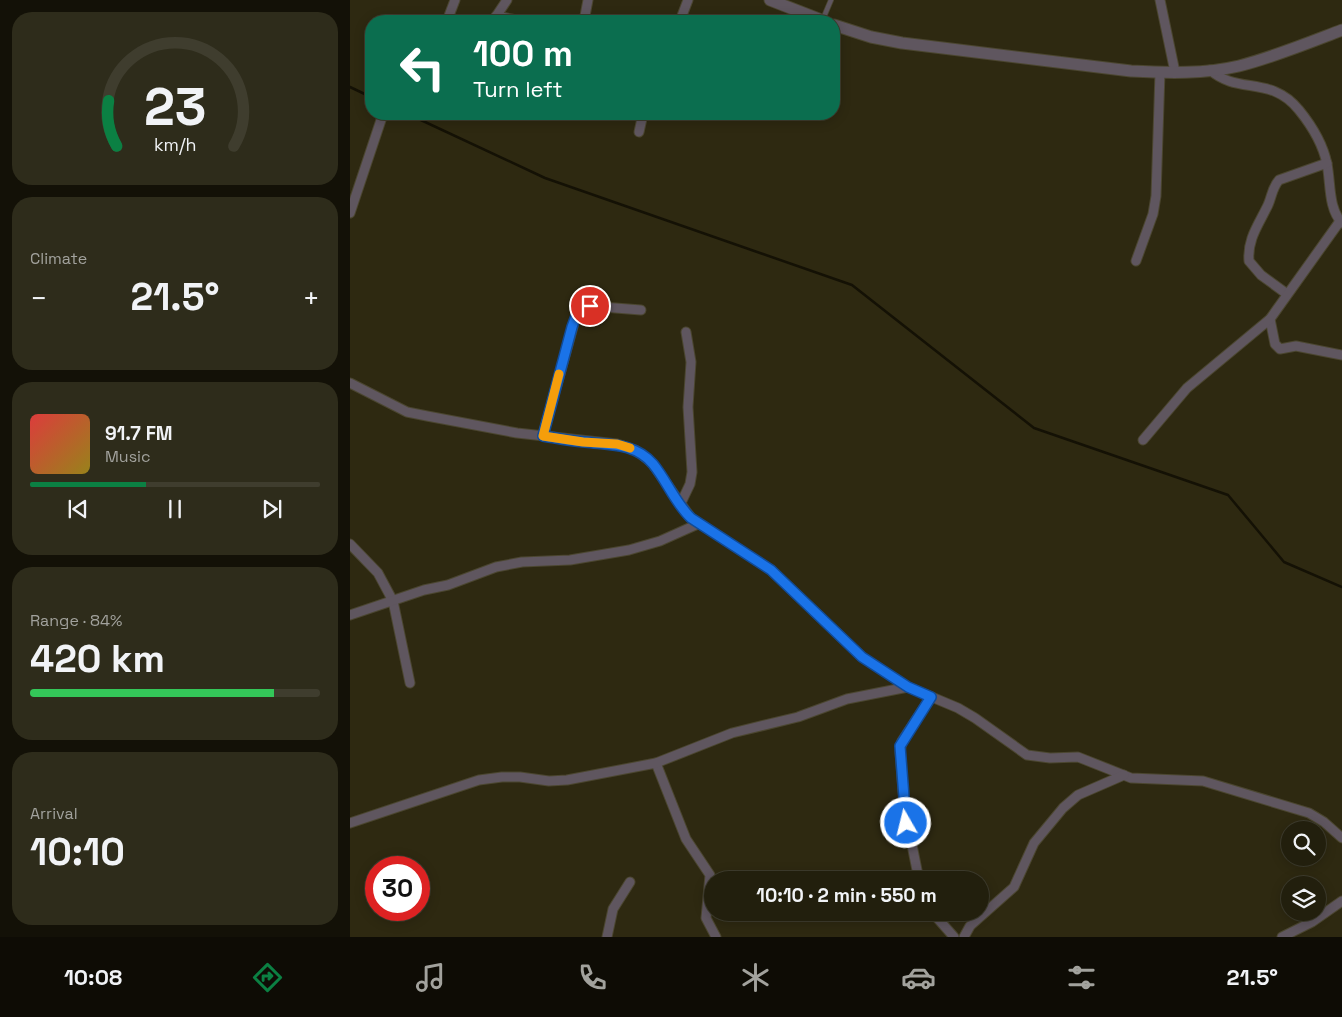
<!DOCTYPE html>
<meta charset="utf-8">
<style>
:root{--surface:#221f0d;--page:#2e2c1b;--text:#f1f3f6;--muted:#a2a29d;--line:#3f3d2e;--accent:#0b8043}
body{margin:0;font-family:"Space Grotesk",sans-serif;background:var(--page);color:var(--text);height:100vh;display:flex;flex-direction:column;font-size:19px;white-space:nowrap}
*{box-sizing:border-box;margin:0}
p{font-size:16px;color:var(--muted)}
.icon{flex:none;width:28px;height:28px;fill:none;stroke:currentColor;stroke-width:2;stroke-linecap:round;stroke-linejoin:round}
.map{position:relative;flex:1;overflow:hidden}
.drawer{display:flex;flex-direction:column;gap:12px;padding:12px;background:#131107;width:350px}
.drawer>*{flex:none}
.top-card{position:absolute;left:15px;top:15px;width:475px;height:105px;border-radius:20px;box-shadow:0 2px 12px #0003,0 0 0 1px var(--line);background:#0b6e4f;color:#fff;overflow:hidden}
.tools{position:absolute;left:931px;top:821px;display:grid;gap:10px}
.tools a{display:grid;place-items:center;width:45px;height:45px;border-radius:50%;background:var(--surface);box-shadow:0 2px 12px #0003,0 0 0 1px var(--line);font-size:25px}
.speed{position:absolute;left:15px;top:856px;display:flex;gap:10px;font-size:25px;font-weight:700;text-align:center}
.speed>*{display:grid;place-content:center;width:65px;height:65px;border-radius:50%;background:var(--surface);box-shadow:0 2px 12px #0003,0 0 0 1px var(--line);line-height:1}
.speed .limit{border:8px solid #d22;background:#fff;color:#111}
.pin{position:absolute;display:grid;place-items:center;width:42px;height:42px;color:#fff;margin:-21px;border:2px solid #fff;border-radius:50%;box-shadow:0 1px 5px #0007}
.me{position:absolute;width:55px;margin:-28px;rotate:352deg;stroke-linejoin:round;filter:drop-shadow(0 0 4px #0008)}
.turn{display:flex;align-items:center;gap:18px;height:105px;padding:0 25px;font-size:22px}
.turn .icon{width:65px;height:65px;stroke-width:2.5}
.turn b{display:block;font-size:35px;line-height:42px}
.big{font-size:38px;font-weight:600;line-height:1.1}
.drawer .widget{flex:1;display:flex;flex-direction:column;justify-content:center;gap:8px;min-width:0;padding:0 18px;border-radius:20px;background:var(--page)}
.drawer .dial{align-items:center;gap:0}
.dial svg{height:130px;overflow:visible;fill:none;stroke:var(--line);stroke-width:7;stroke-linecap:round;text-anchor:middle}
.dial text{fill:var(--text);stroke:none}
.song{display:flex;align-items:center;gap:15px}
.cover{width:60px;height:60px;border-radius:8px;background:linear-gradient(135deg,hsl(0 70% 55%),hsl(50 70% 35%))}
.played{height:5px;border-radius:2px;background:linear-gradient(90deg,var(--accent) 40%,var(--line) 40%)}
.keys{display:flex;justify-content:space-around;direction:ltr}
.heat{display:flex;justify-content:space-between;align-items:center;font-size:28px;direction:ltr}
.charge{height:8px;border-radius:4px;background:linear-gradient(90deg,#34c759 84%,var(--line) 0)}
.trip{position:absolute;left:354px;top:871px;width:285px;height:50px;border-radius:25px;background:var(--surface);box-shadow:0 2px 12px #0003,0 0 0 1px var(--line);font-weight:600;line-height:50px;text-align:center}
.dock{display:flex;height:80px;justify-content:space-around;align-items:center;background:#0e0c05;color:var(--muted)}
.dock .icon{width:35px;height:35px}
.dock .current{color:var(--accent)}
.dock b{font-size:22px;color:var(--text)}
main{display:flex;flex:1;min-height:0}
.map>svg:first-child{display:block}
</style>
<main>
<section class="drawer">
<div class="widget dial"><svg viewBox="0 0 100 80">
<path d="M14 69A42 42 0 1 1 86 69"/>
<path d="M14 69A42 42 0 0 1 9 41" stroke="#0b8043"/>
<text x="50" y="56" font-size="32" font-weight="700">23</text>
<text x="50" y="72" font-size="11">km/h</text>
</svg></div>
<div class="widget"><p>Climate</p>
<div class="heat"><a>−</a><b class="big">21.5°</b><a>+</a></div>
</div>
<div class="widget">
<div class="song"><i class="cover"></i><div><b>91.7 FM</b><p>Music</p></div></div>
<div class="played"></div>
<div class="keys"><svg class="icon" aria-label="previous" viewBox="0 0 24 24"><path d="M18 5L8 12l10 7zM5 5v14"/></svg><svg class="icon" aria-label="pause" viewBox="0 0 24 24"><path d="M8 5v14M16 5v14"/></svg><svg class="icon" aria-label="next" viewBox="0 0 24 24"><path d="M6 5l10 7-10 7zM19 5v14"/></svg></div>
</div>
<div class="widget"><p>Range · 84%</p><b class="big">420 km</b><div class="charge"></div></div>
<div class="widget"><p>Arrival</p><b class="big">10:10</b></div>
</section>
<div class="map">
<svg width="992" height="937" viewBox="0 0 992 937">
<rect width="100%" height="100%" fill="#2e2911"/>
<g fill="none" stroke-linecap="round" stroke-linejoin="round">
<g stroke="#141105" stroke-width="2.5">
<path d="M0 87 21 97"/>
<path d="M58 114 195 178 502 285 684 428 878 495 934 562 992 587"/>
</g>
<defs>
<path id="service" d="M473 19 481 0"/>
<g id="minor">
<path d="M810 0 825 72"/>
<path d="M146 16 172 21"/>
<path d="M97 21 105 0"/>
<path d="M143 21 157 0"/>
<path d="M234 21 238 0"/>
<path d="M330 21 338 0"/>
<path d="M860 70C888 95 921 75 949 110 962 126 973 144 977 164 981 184 978 208 992 223"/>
<path d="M289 132 293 114"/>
<path d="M0 213 33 114"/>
<path d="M786 261 803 214 806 196 810 72"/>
<path d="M937 294 911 275 899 261C897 239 909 224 918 205 922 196 922 188 929 180L977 163"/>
<path d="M920 319 925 344 930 349 946 346 992 355"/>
<path d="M0 383 57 412 77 416 167 433 267 444 287 451 302 463 341 518 421 570 512 657 558 687 608 708 625 718 677 755 700 758 728 757 781 778 853 781 959 813 974 822 992 838"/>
<path d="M193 435 226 316 240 306 291 310"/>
<path d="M793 440 837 388 920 319 990 221"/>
<path d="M330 505 340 484 342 472 338 407 341 362 336 332"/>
<path d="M0 544 28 573 43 601 60 683"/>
<path d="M0 615 74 590 98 585 146 567 172 562 220 560 279 550 310 541 348 524"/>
<path d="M306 763 336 839 360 875 356 918 366 937"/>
<path d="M0 823 129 780 152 777H170L199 781 217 780 306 763 382 733 448 717 497 699 558 687"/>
<path d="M569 880 554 805 550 752 552 741 581 697"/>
<path d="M582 912 604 937"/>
<path d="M257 937 263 909 280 882"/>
<path d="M614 937 620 926 664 887 684 843 713 808 728 795 774 775"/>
<path d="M932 937 962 922 992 901"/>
</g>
<g id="tertiary">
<path d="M420 0 474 21"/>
<path d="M484 25 521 37 552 43 781 71C817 73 855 74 889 66 924 57 958 43 992 30"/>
</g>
</defs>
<use href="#service" stroke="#4b4630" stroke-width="6"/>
<use href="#minor" stroke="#4b4630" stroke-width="11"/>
<use href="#tertiary" stroke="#4b4630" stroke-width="13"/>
<use href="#service" stroke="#5f565f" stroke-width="4.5"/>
<use href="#minor" stroke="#5f565f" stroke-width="9"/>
<use href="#tertiary" stroke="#5f565f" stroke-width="11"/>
</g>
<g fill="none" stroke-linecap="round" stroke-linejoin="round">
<defs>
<path id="route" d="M240 306 226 316 222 327 193 436C207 438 221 441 235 442 260 445 285 443 303 464 317 481 325 503 341 518L421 570 512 657 558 687 581 697 550 746 556 823"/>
</defs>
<use href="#route" stroke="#114b97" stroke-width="12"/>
<use href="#route" stroke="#1a73e8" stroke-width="9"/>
<path stroke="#f59e0b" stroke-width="9" d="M209 374 193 436 233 442 267 444 280 448"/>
</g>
</svg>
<div class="tools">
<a><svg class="icon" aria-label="search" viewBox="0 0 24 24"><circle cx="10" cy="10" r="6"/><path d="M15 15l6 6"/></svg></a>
<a><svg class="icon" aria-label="layers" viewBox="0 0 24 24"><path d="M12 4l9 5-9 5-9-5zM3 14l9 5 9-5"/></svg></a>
</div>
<div class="speed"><div class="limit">30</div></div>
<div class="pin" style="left:240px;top:306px;background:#d93025"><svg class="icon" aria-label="arrive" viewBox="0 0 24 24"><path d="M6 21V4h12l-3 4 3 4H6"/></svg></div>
<svg class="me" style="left:556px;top:823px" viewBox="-20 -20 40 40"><circle r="17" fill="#1a73e8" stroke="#fff" stroke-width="3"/><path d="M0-11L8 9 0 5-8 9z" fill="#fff"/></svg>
<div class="trip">10:10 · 2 min · 550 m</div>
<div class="top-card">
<div class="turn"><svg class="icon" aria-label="left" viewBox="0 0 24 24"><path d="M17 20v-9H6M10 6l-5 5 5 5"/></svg><div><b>100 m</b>Turn left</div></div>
</div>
</div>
</main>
<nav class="dock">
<b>10:08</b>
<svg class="icon current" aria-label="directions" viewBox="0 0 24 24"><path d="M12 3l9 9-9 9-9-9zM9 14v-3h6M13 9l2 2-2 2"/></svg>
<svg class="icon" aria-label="music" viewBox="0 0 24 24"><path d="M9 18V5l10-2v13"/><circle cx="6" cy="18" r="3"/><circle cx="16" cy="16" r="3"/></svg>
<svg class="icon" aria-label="phone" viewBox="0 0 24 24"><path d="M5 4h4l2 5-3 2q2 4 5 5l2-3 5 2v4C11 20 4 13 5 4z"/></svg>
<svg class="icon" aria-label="climate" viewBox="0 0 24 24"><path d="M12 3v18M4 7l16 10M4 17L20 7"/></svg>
<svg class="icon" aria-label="car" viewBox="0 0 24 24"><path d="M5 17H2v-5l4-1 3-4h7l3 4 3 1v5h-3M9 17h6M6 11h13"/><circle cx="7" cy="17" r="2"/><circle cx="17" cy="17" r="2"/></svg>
<svg class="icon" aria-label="filters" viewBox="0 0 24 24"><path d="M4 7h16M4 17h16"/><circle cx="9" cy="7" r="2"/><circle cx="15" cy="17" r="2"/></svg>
<b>21.5°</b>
</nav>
